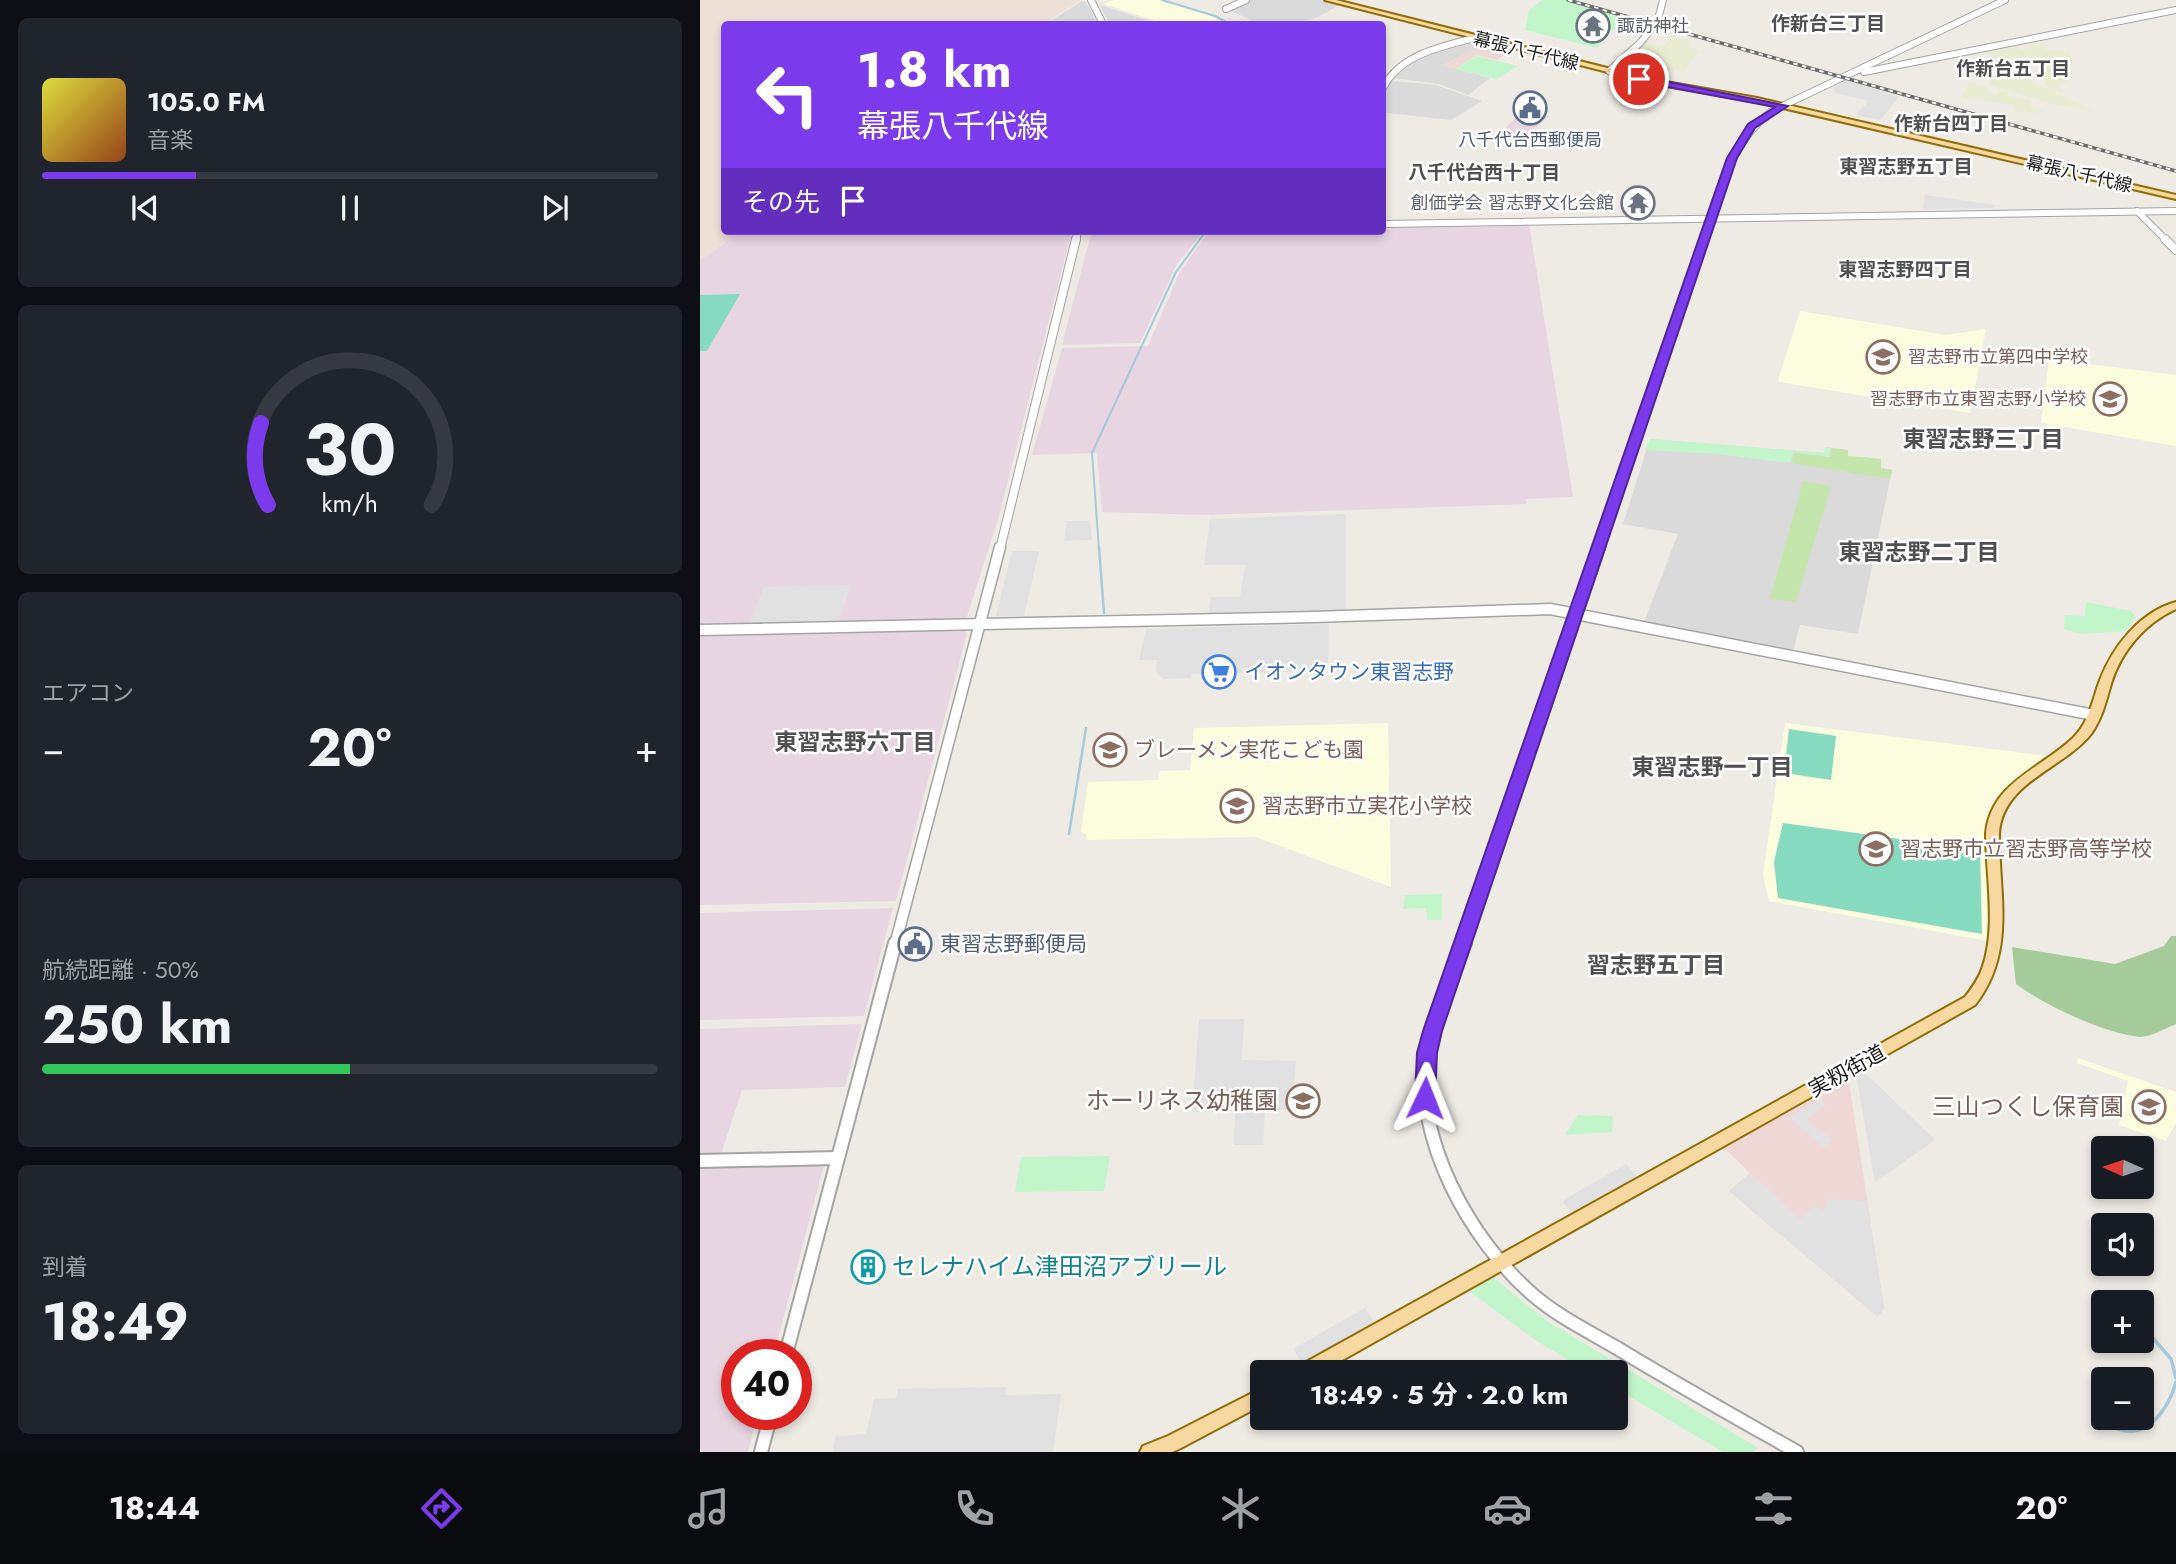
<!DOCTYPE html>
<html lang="ja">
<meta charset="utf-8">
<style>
:root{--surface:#171b24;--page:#20242c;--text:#f1f3f6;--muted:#9ea1a6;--line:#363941;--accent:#7c3aed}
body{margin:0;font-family:Jost,"Noto Sans JP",sans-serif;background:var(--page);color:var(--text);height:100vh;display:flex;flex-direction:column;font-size:26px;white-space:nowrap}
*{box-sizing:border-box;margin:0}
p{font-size:23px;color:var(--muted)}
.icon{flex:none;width:38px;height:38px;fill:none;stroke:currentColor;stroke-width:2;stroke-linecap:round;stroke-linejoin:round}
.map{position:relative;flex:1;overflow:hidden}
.sheet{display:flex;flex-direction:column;gap:18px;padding:18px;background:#0d0f14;width:700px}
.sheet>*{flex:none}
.top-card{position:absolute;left:21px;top:21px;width:665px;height:214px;border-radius:7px;box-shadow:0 4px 10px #0003;background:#7c3aed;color:#fff;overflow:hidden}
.needle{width:46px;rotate:273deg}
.tools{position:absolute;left:1391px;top:1136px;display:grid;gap:14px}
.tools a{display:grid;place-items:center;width:63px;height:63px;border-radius:7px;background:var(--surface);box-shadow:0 4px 10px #0003;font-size:35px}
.speed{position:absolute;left:21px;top:1339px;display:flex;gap:14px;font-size:35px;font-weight:700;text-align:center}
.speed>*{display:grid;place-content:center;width:91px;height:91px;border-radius:50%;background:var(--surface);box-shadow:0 4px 10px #0003;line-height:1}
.speed .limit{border:10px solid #d22;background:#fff;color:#111}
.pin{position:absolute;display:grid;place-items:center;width:60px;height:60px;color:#fff;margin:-30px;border:4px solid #fff;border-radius:50%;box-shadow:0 2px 7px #0007}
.me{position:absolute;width:77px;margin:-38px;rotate:2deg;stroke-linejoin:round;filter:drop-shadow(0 0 5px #0008)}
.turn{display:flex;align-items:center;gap:24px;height:147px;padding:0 21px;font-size:32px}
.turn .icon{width:91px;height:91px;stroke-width:2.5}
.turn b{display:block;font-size:49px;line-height:60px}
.then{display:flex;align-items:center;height:66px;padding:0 21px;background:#0003;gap:14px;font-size:26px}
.big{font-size:52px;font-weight:700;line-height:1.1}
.sheet .widget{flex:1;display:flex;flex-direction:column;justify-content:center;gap:10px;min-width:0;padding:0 24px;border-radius:10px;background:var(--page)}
.sheet .dial{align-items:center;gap:0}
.dial svg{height:182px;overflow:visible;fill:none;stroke:var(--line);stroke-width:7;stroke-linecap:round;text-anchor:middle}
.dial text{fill:var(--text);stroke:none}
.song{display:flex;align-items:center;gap:21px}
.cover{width:84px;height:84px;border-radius:10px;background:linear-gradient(135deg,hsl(60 70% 55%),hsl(20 70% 35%))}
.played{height:7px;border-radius:4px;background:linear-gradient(90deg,var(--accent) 25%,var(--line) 25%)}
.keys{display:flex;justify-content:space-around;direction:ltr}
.heat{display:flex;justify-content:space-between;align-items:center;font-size:38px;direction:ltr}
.charge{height:10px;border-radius:5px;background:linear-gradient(90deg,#34c759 50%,var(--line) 0)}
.trip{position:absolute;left:550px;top:1360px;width:378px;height:70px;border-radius:7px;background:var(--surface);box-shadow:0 4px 10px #0003;font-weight:700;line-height:70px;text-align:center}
.dock{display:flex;height:112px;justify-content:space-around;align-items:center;background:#090b0e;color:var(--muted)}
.dock .icon{width:49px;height:49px}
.dock .active{color:var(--accent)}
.dock b{font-size:32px;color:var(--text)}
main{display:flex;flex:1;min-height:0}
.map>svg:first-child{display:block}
</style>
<main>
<section class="sheet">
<div class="widget">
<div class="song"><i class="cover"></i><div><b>105.0 FM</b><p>音楽</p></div></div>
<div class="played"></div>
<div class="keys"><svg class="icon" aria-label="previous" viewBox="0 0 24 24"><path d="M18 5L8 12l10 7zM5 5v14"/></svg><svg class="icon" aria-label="pause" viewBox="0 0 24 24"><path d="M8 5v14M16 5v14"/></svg><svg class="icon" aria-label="next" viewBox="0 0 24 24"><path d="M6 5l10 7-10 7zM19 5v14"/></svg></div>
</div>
<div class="widget dial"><svg viewBox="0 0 100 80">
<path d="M14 69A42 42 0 1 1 86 69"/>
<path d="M14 69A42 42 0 0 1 11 33" stroke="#7c3aed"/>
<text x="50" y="56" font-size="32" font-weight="700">30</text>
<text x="50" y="72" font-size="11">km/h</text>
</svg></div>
<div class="widget"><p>エアコン</p>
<div class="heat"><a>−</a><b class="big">20°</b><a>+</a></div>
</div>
<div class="widget"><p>航続距離 · 50%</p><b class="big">250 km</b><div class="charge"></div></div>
<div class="widget"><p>到着</p><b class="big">18:49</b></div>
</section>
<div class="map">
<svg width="1476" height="1452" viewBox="0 0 1476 1452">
<rect width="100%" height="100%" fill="#eeebe4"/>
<g fill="#dbdada">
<path d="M549 0H620L639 5 618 17 592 24H555L549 19 528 10Z"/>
<path d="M382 1H385L398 24H346Z"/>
<path d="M400 5 452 22 459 24H409Z"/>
<path d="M772 41 786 44 744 65 790 78 768 95 739 84 693 78 724 54Z"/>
<path d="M694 81 736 85 782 101 751 120 688 113 683 111 687 83Z"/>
<path d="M950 439 1124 453 1125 447 1148 450V456L1181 459V468L1192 470 1158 634 1100 625 1093 651 944 622 978 534 923 524Z"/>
</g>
<g fill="#eed7d4">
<path d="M786 44 813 50 797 60 777 55 755 69 743 66Z"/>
<path d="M1145 1081 1149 1083 1184 1308 1178 1317 1029 1191 1050 1173 1024 1148Z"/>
</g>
<g fill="#e7d6e2">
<path d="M822 110 849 116 821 141 796 138Z"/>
<path d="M829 224 873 497 826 499V504L504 515 402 512 397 453 332 455 362 348 448 346 479 273 509 231H682L683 226Z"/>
<path d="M179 231H372L299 516 267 617 262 620 0 625V260L39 233Z"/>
<path d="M395 231H504L477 264 440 343 362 345 385 256 392 233Z"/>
<path d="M264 630 267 634 196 901 0 905V636Z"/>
<path d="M193 908 164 1016 0 1020V913Z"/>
<path d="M162 1024 145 1087 42 1090 20 1157 0 1158V1029Z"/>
<path d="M124 1165 74 1354H37V1414H58L48 1452H0V1167Z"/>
</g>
<g fill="#fbfdde">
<path d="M413 0H459L509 15 527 24H465L404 4Z"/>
<path d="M1100 311 1246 335 1286 329 1270 413 1079 382 1078 380Z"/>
<path d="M1349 359 1476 375V446L1341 423Z"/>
<path d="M688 723 691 887 556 837 386 840 387 835 381 831 388 782 458 780 460 771 490 770 494 728Z"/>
<path d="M1085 723 1347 756 1294 798 1285 824 1288 941 1069 901 1063 875Z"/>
<path d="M1378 1058 1476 1092V1123L1466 1141 1419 1125 1428 1081 1377 1063Z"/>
</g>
<path fill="#efe0d7" d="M0 0H381L343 24H24V231H42L0 260Z"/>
<g fill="#e8ecd0">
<path d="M1091 12 1134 19 1123 35 1088 24Z"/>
<path d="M973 38 991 42 989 48 1000 50 983 72 953 67 942 63 947 57 931 54 943 42 964 46Z"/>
<path d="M1317 44 1320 50H1331L1330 45 1342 44 1345 50 1369 52 1373 65H1366L1368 83H1359L1363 94 1345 85 1342 60 1293 57 1282 50Z"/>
<path d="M1291 72 1310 75V79L1319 81 1320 76 1395 112 1349 103 1290 85Z"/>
<path d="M1269 82 1287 87 1288 93 1298 95 1299 90 1308 92 1307 96 1331 100 1330 107 1345 109 1340 113 1320 111 1313 110 1315 105 1262 98Z"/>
</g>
<g fill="#c4e6ac">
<path d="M1131 448 1148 450V456L1181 459V468L1192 470 1190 479 1091 463 1094 453 1130 457Z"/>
<path d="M1103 481 1131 486 1096 602 1070 599Z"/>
</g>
<path fill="#a5cb9a" d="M1471 936H1476V1024C1466 1028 1451 1037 1440 1037 1406 1034 1344 1005 1316 984L1312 947 1415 964 1464 946Z"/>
<g fill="#c2f6ca">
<path d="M842 0H865L938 21 912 30 897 48 825 30 829 10Z"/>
<path d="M777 56 818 66 797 79 755 69Z"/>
<path d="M950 439 1124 453 1125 447 1130 448 1129 457 1093 452 1089 463 1018 454 945 450Z"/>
<path d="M1386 602 1431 611 1436 617 1426 631 1381 634 1364 629 1365 615 1385 616Z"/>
<path d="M742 894V920H727L726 908 703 909 705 895Z"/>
<path d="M878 1115 913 1116 912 1132 865 1135Z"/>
<path d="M410 1156 404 1191 315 1192 321 1157Z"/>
<path d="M793 1277 847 1321 1058 1448 1053 1452H1023L915 1388V1372H889L835 1340 768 1290Z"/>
</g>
<g fill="#85dabf">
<path d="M40 294 7 351H0V295Z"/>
<path d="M1089 729 1136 736 1131 780 1084 773Z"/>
<path d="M1083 823 1280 850 1282 934 1078 898 1074 862Z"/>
</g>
<g fill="#e1e1e1">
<path d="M1147 81 1191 94 1199 97 1180 120 1155 115 1169 101 1135 93 1134 87Z"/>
<path d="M1225 195 1296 205 1294 208 1223 209Z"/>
<path d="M646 514V611L508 613 511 597H540L545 565H504L510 519Z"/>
<path d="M367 521H390L392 540 364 541Z"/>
<path d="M312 551H339L324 616H296Z"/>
<path d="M151 585 139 621 49 623 64 587Z"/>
<path d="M629 624 628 663 611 671 492 674 491 678 463 679 456 672 457 660H439L446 629Z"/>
<path d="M499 1019H544L542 1060 596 1061 592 1109 565 1111 563 1145H534L535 1111 492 1112Z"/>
<path d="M1164 1072 1235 1140 1175 1182 1156 1075Z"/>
<path d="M1121 1098 1126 1105 1107 1119 1133 1140 1124 1148 1089 1117Z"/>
<path d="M926 1164 939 1179 875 1215 863 1203 864 1200Z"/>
<path d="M1051 1173 1100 1219 1115 1206 1122 1210 1127 1206 1126 1199 1167 1201 1184 1308 1178 1317 1029 1191Z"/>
<path d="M665 1308 674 1322 602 1363 593 1349Z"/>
<path d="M306 1387 305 1395 361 1394 353 1452H132L136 1436 166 1434 174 1399 196 1398 198 1389Z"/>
</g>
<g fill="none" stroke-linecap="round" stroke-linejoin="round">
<g stroke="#a6cada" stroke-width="2">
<path d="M462 0 515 16 530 24"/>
<path d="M399 549 392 453 476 272 506 231"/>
</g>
<g stroke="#a6cada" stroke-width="2.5">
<path d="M399 547 404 613"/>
<path d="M369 834 386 728"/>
</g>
<g stroke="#a6cada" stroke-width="3.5">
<path d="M1446 1330 1471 1359 1476 1378"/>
<path d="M1399 1423C1408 1426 1417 1430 1427 1431 1453 1433 1470 1404 1476 1382"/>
</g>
<defs>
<g id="minor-far3">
<path d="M391 0 403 24"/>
<path d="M526 9 546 0"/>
<path d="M957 23 963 0"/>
<path d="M909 71 941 42 954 25"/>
<path d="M1164 72 1476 10"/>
<path d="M682 90C698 55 740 47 774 38"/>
<path d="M1437 211 1467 241"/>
<path d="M682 224 1476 211"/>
<path d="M376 241 378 231"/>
<path d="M1004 241C1021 191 1028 144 1072 111L1305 0"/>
</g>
<g id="minor-far2">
<path d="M1465 239 1476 250"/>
<path d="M300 549 376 239"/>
<path d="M899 549 1005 239"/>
</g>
<g id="minor-far1">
<path d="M0 630 614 617 850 609 1394 715"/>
<path d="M195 945 300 547"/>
<path d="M764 945 900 547"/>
</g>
<g id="minor">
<path d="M765 943C753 976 733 1022 727 1054 712 1137 771 1241 832 1294 857 1316 888 1331 917 1348 976 1384 1037 1418 1097 1452"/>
<path d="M0 1161 137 1158"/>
<path d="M86 1354 195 943"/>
<path d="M61 1452 71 1414"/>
</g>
<g id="major">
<path d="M625 0H636L955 80 1057 98 1476 195V199L1057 102 955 84Z"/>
<path d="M1476 602V609C1445 623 1421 651 1411 684 1406 701 1402 719 1391 734 1363 769 1302 782 1299 834 1299 896 1316 952 1275 1005L621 1372H596L599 1366 1265 997C1272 988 1278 980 1282 969 1297 927 1286 878 1286 834 1290 783 1342 768 1373 738 1390 721 1392 701 1400 680 1413 646 1440 612 1476 602Z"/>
<path d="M562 1388V1405L479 1449 472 1452H440L443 1446 468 1436Z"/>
</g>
</defs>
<use href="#minor-far3" stroke="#a4a4a4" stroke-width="8"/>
<use href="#minor-far2" stroke="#a4a4a4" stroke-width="10"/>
<use href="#minor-far1" stroke="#a4a4a4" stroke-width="13"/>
<use href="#minor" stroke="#a4a4a4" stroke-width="16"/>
<use href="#major" stroke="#906d07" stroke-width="4"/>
<use href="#minor-far3" stroke="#fff" stroke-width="6"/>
<use href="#minor-far2" stroke="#fff" stroke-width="8"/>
<use href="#minor-far1" stroke="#fff" stroke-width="10"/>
<use href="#minor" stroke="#fff" stroke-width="12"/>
<use href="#major" fill="#f7d8a0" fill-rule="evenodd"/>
<defs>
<path id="rail" d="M868 0 1476 171"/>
</defs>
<use href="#rail" stroke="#6b6b6b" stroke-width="3.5"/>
<use href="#rail" stroke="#fff" stroke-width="2" stroke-dasharray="4.5" stroke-linecap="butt"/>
</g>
<path fill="#7c3aed" stroke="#51269a" stroke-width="2" d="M939 76 1088 106 1055 128 1037 158 742 1031 737 1053 735 1098 732 1103 725 1106 718 1103 715 1098 717 1053 723 1031 1027 158 1048 124 1075 107 936 81V77Z"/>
<defs>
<symbol id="temple-ring" viewBox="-11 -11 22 22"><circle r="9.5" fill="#fff" stroke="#6b7280" stroke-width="1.5"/><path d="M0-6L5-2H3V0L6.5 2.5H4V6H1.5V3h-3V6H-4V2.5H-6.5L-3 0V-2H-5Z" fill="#6b7280"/></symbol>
<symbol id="civic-ring" viewBox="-11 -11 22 22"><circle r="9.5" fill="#fff" stroke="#5c6f8a" stroke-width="1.5"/><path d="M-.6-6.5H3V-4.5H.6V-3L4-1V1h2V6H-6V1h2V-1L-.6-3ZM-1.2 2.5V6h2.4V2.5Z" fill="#5c6f8a"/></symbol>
<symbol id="school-ring" viewBox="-11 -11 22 22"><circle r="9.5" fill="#fff" stroke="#8d6e63" stroke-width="1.5"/><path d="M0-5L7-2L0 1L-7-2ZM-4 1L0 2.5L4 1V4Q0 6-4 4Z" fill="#8d6e63"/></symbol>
<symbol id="supermarket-ring" viewBox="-11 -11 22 22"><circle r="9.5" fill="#fff" stroke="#3f7fe0" stroke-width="1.5"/><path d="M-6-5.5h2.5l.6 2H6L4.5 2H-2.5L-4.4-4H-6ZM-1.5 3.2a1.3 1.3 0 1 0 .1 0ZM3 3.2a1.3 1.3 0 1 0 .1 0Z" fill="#3f7fe0"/></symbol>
<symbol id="building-ring" viewBox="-11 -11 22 22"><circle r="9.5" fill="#fff" stroke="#0f9aa8" stroke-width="1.5"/><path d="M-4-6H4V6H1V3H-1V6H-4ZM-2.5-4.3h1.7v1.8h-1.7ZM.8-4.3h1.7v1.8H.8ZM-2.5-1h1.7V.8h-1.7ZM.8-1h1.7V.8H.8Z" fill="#0f9aa8"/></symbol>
</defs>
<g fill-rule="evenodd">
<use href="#temple-ring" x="874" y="7" width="38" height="38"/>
<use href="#civic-ring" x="811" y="89" width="38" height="38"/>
<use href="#temple-ring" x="919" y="184" width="38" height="38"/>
<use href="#school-ring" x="1164" y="338" width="38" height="38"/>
<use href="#school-ring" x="1391" y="380" width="38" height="38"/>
<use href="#supermarket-ring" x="500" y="653" width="38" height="38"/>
<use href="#school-ring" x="391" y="731" width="38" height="38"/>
<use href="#school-ring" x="518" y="787" width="38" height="38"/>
<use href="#school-ring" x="1157" y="830" width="38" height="38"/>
<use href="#civic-ring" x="196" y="925" width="38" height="38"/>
<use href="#school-ring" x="584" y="1082" width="38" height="38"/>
<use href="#school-ring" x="1430" y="1088" width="38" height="38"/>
<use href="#building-ring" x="149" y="1248" width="38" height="38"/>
</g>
<g text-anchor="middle" stroke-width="5" stroke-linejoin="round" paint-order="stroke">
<g font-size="18" fill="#5b616d" stroke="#fff" text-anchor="start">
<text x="917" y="32">諏訪神社</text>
<text x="914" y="209" text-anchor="end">創価学会 習志野文化会館</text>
</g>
<g font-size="18" fill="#1d1d1d" stroke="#fff">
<text transform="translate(826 51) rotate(14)" y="6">幕張八千代線</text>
<text transform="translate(1379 174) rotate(13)" y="6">幕張八千代線</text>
</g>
<g font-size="18" fill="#4e5e75" stroke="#fff">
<text x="830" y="146">八千代台西郵便局</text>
</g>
<g font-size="18" fill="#785e54" stroke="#fff" text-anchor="start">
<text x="1208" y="363">習志野市立第四中学校</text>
<text x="1386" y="405" text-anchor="end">習志野市立東習志野小学校</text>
</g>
<g font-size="19" font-weight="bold" fill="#505050" stroke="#fff">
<text x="1128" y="30">作新台三丁目</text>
<text x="1313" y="75">作新台五丁目</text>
<text x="1251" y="130">作新台四丁目</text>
<text x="1206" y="173">東習志野五丁目</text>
<text x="784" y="179">八千代台西十丁目</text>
<text x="1205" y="276">東習志野四丁目</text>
</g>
<g font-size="21" fill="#366cbe" stroke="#fff" text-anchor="start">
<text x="544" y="679">イオンタウン東習志野</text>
</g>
<g font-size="21" fill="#785e54" stroke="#fff" text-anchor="start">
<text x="434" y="757">ブレーメン実花こども園</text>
<text x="562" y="813">習志野市立実花小学校</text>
<text x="1200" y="856">習志野市立習志野高等学校</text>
</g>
<g font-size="21" fill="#4e5e75" stroke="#fff" text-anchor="start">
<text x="240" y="951">東習志野郵便局</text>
</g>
<g font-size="21" fill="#1d1d1d" stroke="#fff">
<text transform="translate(1147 1071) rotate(-29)" y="7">実籾街道</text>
</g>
<g font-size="23" font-weight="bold" fill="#505050" stroke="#fff">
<text x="1283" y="447">東習志野三丁目</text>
<text x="1219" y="560">東習志野二丁目</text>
<text x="155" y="750">東習志野六丁目</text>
<text x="1012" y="775">東習志野一丁目</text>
<text x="956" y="973">習志野五丁目</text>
</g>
<g font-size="24" fill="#785e54" stroke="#fff" text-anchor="end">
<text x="578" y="1109">ホーリネス幼稚園</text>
<text x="1424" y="1115">三山つくし保育園</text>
</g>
<g font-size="24" fill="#0d838f" stroke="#fff" text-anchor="start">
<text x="192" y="1275">セレナハイム津田沼アブリール</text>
</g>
</g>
</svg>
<div class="tools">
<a><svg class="needle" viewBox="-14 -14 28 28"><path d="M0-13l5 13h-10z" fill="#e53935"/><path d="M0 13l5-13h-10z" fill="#9ea1a6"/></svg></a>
<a><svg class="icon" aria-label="sound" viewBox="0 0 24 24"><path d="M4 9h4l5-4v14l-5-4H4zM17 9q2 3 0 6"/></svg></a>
<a>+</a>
<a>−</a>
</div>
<div class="speed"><div class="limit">40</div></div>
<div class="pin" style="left:939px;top:79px;background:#d93025"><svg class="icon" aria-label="arrive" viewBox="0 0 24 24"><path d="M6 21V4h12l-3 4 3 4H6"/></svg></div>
<svg class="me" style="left:725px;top:1098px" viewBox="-20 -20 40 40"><path d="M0-17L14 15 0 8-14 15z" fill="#7c3aed" stroke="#fff" stroke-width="4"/></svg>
<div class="trip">18:49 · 5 分 · 2.0 km</div>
<div class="top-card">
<div class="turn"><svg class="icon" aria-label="left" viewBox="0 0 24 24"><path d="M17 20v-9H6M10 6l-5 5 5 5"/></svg><div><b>1.8 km</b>幕張八千代線</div></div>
<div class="then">その先<svg class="icon" aria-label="arrive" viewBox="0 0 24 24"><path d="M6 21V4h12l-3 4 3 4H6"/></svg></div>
</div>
</div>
</main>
<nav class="dock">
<b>18:44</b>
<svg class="icon active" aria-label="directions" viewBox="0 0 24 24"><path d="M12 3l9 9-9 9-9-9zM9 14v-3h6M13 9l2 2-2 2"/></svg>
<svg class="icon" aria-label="music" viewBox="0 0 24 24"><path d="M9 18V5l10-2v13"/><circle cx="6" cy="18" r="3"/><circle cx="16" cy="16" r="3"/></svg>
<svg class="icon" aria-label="phone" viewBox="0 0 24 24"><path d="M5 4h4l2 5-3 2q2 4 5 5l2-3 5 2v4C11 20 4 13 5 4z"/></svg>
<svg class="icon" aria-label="climate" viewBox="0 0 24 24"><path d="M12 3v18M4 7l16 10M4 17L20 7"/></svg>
<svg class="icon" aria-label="car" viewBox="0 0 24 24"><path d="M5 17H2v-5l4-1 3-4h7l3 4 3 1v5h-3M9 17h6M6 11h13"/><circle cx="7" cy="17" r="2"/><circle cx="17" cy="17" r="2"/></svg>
<svg class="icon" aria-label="filters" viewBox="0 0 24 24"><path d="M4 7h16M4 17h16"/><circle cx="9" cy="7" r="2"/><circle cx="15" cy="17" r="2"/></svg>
<b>20°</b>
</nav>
